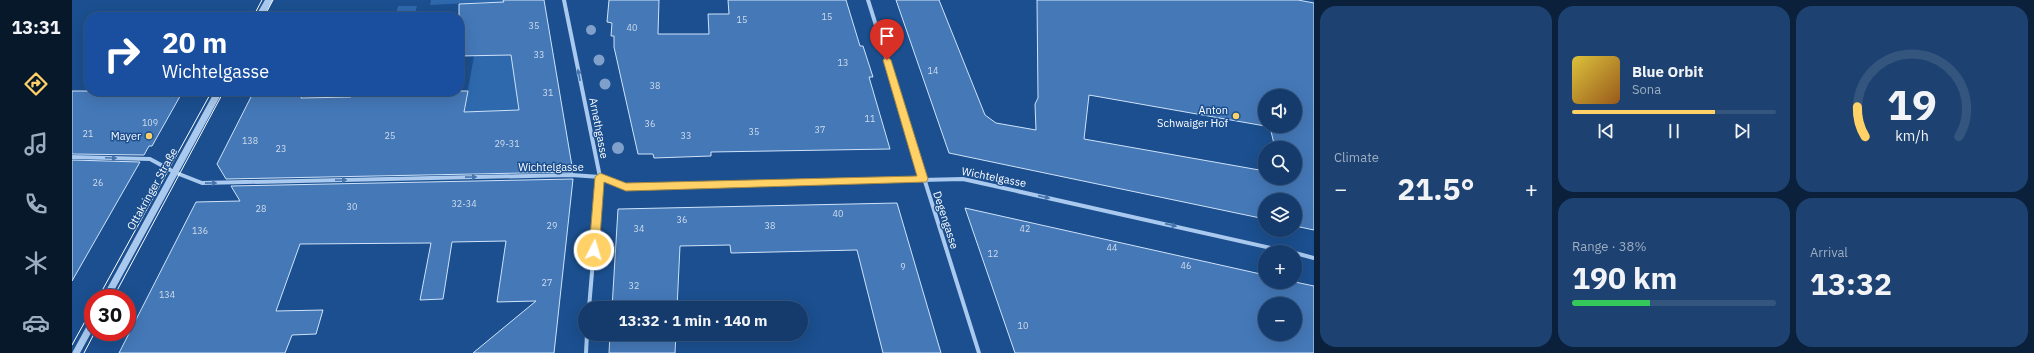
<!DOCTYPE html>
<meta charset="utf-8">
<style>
:root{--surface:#143b6b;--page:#1d4271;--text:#f1f3f6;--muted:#9dadc1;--line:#33557e;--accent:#ffd166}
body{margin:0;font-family:"IBM Plex Sans",sans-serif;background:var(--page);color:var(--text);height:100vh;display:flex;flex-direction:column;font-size:15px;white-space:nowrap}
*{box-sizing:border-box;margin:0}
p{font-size:13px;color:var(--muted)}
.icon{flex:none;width:22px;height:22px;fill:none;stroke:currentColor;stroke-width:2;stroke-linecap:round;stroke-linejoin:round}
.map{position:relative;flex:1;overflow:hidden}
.side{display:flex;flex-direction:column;gap:6px;padding:6px;background:#0b203b;width:720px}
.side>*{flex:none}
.top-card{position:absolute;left:12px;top:12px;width:380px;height:84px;border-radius:16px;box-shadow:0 4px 16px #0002,0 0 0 1px var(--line);background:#1a4fa0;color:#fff;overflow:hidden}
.controls{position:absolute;left:1186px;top:89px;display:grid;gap:8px}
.controls a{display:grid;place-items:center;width:44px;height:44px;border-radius:50%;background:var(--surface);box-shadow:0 4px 16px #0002,0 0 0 1px var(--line);font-size:20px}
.speed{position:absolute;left:12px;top:289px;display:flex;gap:8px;font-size:20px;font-weight:700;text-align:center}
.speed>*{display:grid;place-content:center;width:52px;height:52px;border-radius:50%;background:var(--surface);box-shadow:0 4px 16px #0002,0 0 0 1px var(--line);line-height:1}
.speed .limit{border:6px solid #d22;background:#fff;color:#111}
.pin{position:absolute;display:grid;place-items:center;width:34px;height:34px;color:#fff;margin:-41px -17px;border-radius:50% 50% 50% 0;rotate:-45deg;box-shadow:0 0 4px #0007}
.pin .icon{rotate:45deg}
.me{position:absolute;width:44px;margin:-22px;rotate:5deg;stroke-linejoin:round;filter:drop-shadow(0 0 3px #0008)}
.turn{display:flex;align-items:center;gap:14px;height:84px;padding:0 12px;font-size:18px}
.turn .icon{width:52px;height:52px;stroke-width:2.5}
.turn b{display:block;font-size:28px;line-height:34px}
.big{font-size:30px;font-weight:700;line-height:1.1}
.side .card{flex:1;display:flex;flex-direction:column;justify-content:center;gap:6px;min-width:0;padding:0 14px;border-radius:16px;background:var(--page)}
.side .dial{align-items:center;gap:0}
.dial svg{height:104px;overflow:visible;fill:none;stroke:var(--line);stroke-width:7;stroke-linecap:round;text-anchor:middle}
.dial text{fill:var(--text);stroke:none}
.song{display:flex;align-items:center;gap:12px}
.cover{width:48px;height:48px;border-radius:6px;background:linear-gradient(135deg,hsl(50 70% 55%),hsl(30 70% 35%))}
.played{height:4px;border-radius:2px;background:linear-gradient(90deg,var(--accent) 70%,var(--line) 70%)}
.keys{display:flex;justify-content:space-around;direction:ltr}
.heat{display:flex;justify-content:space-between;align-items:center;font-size:22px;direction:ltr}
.charge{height:6px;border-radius:3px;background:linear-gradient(90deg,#34c759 38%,var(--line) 0)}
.side .tiles{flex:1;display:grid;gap:6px;grid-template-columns:repeat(3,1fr)}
.card:first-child{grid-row:span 2}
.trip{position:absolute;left:506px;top:301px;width:230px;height:40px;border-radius:20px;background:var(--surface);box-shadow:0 4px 16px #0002,0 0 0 1px var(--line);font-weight:700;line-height:40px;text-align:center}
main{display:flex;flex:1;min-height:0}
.dock{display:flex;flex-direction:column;width:72px;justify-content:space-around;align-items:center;background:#08182b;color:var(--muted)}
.dock .icon{width:28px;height:28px}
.dock .selected{color:var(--accent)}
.dock b{font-size:18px;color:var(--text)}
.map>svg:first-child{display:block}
</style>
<main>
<nav class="dock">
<b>13:31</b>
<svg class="icon selected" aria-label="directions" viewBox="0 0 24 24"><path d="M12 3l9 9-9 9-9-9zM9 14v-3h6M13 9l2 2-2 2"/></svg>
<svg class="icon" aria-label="music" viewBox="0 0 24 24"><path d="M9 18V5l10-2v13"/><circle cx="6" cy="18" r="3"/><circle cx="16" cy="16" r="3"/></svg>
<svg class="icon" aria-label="phone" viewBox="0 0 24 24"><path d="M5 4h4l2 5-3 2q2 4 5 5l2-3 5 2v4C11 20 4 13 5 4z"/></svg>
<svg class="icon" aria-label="climate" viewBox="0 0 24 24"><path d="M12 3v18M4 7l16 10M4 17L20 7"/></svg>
<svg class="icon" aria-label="car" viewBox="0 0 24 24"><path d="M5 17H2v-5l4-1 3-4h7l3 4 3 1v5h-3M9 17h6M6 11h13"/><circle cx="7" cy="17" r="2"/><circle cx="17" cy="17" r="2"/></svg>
</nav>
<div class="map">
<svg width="1242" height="353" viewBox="0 0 1242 353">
<rect width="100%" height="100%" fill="#1b4f8f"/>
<g fill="#2e69ad">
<path d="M359 0H431L447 110 392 112 402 56 415 2 358 5Z"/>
<path d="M326 6H345L342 17H323Z"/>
</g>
<g fill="#4478b7" stroke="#cfe3fa" fill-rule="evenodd">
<path d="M431 0H472L501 172 154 179 145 164 182 91H232L229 98 279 97 281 91H396L392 112 447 110 439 55 387 56V4L432 2Z"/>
<path d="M537 0H587L586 34H637L636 14H657L656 0H774L788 46H791L801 77H797L818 149 639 152V156L582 158 581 154H566L542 47V36H539L540 23 535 22Z"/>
<path d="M824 0H867L913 115 924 123 964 130 963 104 966 98 965 0H1226L1242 3V230L1223 226V200H1193V219L877 153ZM1017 95 1193 126V96H1223V126H1194L1198 127 1203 148H1223V178H1193V171L1012 139Z"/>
<path d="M0 91H111L80 146H77L72 155 0 154Z"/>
<path d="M0 160 68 162 0 281Z"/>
<path d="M501 179 482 353H401L464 301 425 302 434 241 380 242 371 299 348 300 359 243 228 244 204 311 251 310 244 334 220 335 213 353H47L124 202 168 201 159 186Z"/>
<path d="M825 203 869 353H811L785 250 659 253 658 245 608 246 605 308H540L546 209Z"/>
<path d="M893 208 1193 275V282H1223L1242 286V353H943ZM1193 304H1223V334H1193Z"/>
<path d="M538 334H604L603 353H537Z"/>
</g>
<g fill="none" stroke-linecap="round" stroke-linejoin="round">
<g stroke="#a9c9ee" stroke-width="4">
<path d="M492 0 528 177 517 308"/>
<path d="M796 0 907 353"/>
<path d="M0 157 78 159 102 172 130 183 500 175 528 177 554 187 891 179 1217 252"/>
<path d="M1223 253 1242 258"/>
<path d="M514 353 515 334"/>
</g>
<g stroke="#a9c9ee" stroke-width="7">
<path d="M187 17 197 0"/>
<path d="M34 298 147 91"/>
<path d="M4 353 21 322"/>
</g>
<g stroke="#fff" stroke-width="1">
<path d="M181 17 190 0"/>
<path d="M192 17 201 0"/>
<path d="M26 298 140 91"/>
<path d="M41 298 152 91"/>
<path d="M0 345 21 307"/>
<path d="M12 353 23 332"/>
</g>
</g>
<g fill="#7ea0ca">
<circle cx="519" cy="30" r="5"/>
<circle cx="527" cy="60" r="5.5"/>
<circle cx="533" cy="84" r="5.5"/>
<circle cx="546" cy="148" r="6"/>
</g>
<defs><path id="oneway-solid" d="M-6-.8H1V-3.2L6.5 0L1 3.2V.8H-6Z"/></defs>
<g fill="#4674ac">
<use href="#oneway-solid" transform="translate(507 75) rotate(-101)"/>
<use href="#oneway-solid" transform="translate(39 158) rotate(2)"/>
<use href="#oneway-solid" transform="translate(399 177) rotate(-1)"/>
<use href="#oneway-solid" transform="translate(269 180) rotate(-1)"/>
<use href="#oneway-solid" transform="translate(139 183) rotate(-1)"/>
<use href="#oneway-solid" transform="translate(972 197) rotate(13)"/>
<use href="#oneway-solid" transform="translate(1099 225) rotate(13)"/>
</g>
<path fill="#ffd166" stroke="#a68842" d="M815 57 819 60 856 179 854 182 554 191 532 182 527 250 525 253H519L517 250 523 177 528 173 554 183 845 176 811 60Z"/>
<g fill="#ffd166" stroke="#1b4f8f" stroke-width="1.5">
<circle cx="1164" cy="116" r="4"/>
<circle cx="77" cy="136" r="4"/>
</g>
<g text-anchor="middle" stroke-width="3" stroke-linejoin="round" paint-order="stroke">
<g font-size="9" fill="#d0dded">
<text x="755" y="20">15</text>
<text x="670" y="23">15</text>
<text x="462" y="29">35</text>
<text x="560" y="31">40</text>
<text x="467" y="58">33</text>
<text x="771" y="66">13</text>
<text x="861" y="74">14</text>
<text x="583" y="89">38</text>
<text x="476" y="96">31</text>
<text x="798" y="122">11</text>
<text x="78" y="126">109</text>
<text x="578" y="127">36</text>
<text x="748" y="133">37</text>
<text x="682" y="135">35</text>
<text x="16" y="137">21</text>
<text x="318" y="139">25</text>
<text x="614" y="139">33</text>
<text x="178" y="144">138</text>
<text x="435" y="147">29-31</text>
<text x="209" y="152">23</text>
<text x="26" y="186">26</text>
<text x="392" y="207">32-34</text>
<text x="280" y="210">30</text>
<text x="189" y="212">28</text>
<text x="766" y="217">40</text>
<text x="610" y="223">36</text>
<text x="480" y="229">29</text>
<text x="698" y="229">38</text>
<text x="567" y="232">34</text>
<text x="953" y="232">42</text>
<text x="128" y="234">136</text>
<text x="1040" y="251">44</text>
<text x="921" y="257">12</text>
<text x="1114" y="269">46</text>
<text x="831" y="270">9</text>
<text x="475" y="286">27</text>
<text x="562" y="289">32</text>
<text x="95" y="298">134</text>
<text x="951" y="329">10</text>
</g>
<g font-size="11" fill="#fff" stroke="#1b4f8f" text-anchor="end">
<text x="1156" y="114">Anton<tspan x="1156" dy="13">Schwaiger Hof</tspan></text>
<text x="69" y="140">Mayer</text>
</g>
<g font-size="11" fill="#fff" stroke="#1b4f8f">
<text transform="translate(527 128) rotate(79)" y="4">Arnethgasse</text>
<text x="479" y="171">Wichtelgasse</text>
<text transform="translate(922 177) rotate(11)" y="4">Wichtelgasse</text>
<text transform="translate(80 189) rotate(-61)" y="4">Ottakringer Straße</text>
<text transform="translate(874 220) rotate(72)" y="4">Degengasse</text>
</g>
</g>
</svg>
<div class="controls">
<a><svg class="icon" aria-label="sound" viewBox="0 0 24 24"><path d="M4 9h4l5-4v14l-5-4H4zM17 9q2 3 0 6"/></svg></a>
<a><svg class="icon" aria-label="search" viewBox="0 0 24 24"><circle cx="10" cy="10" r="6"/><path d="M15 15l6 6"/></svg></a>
<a><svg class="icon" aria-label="layers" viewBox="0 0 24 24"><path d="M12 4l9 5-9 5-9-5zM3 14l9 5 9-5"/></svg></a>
<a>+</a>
<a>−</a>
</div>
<div class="speed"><div class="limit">30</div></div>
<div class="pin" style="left:815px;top:60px;background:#d93025"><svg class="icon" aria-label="arrive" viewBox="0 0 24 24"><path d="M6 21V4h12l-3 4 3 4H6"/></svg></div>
<svg class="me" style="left:522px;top:250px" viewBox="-20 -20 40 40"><circle r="17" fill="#ffd166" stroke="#fff" stroke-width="3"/><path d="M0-11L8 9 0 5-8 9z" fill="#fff"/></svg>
<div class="trip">13:32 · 1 min · 140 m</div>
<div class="top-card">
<div class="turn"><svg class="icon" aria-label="right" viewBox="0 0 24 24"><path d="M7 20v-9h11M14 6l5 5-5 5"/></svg><div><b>20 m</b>Wichtelgasse</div></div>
</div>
</div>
<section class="side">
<div class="tiles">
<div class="card"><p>Climate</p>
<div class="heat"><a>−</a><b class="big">21.5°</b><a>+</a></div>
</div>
<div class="card">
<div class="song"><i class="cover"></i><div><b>Blue Orbit</b><p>Sona</p></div></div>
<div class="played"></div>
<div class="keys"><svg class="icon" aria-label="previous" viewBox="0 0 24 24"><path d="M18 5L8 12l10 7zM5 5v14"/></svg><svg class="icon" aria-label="pause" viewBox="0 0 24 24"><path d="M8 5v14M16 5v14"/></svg><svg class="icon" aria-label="next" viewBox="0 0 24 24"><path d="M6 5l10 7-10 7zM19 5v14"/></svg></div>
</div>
<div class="card dial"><svg viewBox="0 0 100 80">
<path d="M14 69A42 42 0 1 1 86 69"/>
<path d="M14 69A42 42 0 0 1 8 46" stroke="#ffd166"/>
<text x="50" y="56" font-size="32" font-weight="700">19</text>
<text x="50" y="72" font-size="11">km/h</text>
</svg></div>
<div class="card"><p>Range · 38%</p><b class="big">190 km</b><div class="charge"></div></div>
<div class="card"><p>Arrival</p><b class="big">13:32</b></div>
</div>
</section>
</main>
